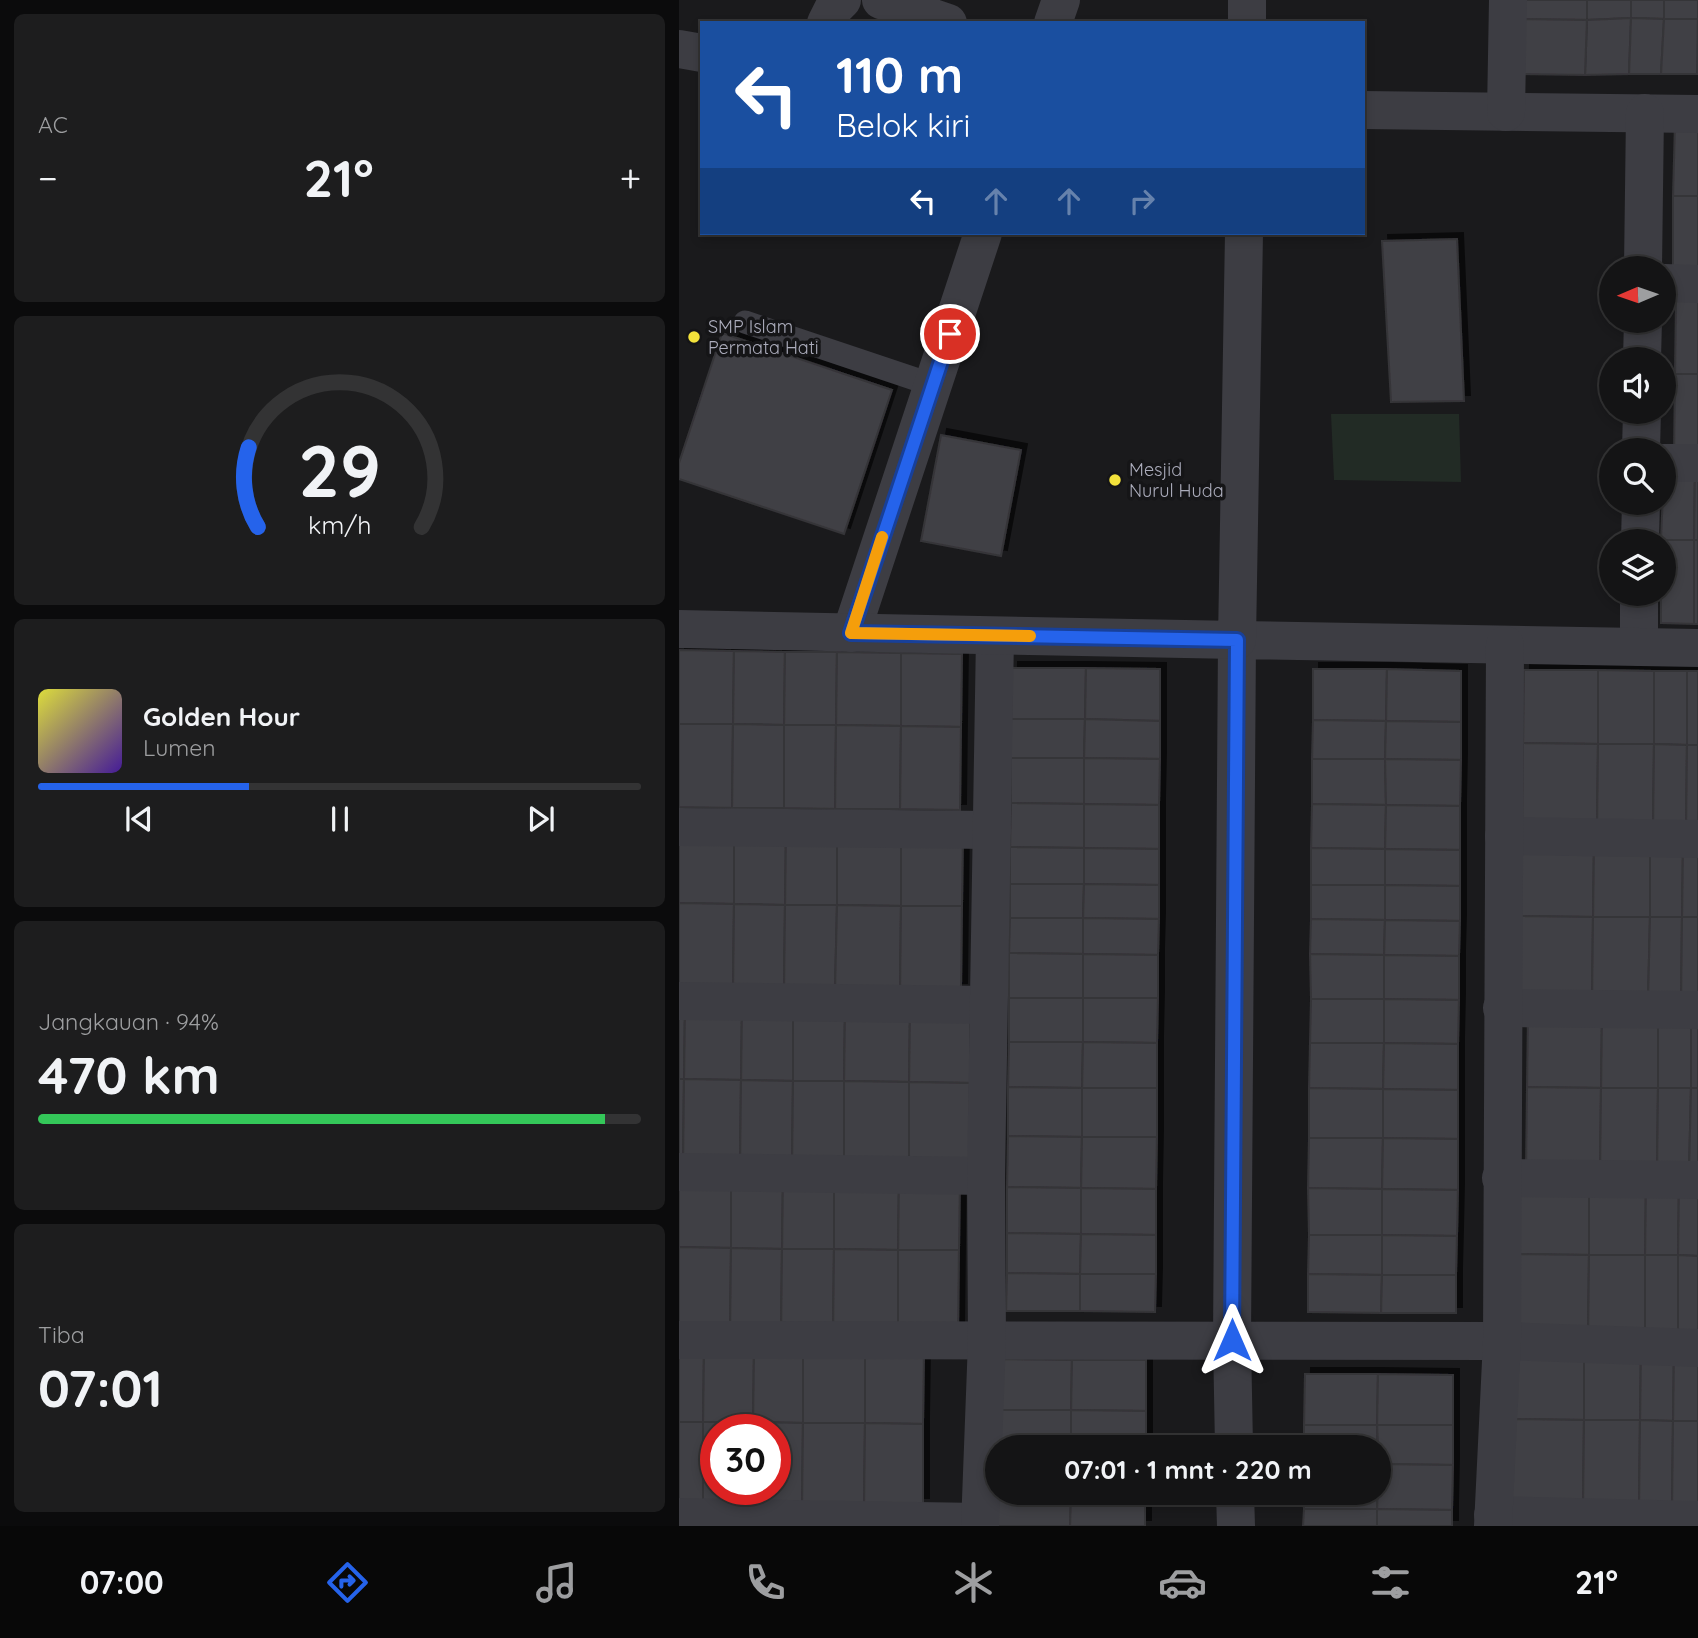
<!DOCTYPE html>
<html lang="id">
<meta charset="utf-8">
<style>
:root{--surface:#141415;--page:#1d1d1e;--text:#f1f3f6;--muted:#9d9ea0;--line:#333334;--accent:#2563eb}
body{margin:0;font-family:Quicksand,sans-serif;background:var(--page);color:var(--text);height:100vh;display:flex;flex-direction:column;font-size:26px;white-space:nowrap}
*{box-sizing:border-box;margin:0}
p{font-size:23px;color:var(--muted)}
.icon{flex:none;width:38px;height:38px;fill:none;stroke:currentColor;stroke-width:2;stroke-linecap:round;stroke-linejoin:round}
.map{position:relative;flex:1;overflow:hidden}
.drawer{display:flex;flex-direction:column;gap:14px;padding:14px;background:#0b0b0c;width:679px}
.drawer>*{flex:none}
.hud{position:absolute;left:21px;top:21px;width:665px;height:214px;border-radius:0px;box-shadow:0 4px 10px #0003,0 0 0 2px var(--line);background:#1a4fa0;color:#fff;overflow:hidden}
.needle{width:46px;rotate:268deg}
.controls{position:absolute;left:920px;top:256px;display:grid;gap:14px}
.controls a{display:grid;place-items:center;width:77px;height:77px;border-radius:50%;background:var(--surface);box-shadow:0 4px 10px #0003,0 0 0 2px var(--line);font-size:35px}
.speed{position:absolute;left:21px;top:1414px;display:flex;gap:14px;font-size:35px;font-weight:700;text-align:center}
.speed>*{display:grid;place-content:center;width:91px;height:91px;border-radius:50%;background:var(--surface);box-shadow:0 4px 10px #0003,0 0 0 2px var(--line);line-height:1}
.speed .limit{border:10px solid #d22;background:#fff;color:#111}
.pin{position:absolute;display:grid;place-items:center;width:60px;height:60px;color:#fff;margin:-30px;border:4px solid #fff;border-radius:50%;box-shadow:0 2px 7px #0007}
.me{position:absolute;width:77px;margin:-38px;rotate:0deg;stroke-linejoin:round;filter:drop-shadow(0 0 5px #0008)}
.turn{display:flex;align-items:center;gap:24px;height:147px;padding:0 21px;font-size:32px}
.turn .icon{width:91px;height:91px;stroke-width:2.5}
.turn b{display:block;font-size:49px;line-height:60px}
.lanes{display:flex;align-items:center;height:66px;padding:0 21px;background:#0003;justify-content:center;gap:35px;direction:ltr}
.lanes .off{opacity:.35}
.big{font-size:52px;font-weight:700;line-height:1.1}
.drawer .widget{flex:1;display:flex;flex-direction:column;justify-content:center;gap:10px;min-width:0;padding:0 24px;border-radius:10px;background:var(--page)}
.drawer .dial{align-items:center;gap:0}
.dial svg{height:182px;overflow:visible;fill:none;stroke:var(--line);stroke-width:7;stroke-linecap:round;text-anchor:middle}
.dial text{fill:var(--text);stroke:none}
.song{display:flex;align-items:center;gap:21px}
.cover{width:84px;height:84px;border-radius:10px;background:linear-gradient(135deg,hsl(60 70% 55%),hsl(260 70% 35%))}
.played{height:7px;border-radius:4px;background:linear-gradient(90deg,var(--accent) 35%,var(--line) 35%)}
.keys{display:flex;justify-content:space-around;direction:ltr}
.heat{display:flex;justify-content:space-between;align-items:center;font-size:38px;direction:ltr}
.charge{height:10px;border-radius:5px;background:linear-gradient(90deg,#34c759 94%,var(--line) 0)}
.trip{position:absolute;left:306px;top:1435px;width:406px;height:70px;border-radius:35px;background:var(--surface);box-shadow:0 4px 10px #0003,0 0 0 2px var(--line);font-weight:700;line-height:70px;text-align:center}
.tabs{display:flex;height:112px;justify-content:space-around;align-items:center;background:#080808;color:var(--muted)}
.tabs .icon{width:49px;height:49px}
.tabs .current{color:var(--accent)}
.tabs b{font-size:32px;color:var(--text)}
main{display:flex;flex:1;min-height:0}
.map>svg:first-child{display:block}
</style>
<main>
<section class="drawer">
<div class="widget"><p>AC</p>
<div class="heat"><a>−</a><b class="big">21°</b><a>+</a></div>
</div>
<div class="widget dial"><svg viewBox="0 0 100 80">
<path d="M14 69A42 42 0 1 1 86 69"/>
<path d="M14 69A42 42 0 0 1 10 34" stroke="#2563eb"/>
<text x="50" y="56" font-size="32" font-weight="700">29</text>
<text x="50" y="72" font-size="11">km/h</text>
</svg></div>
<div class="widget">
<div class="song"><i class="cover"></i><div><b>Golden Hour</b><p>Lumen</p></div></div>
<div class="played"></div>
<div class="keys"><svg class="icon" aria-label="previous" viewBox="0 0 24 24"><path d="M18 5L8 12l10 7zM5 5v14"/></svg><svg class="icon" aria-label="pause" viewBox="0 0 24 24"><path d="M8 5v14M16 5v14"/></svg><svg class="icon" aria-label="next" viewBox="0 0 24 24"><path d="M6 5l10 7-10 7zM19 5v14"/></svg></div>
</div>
<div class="widget"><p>Jangkauan · 94%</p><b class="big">470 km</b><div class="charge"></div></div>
<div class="widget"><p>Tiba</p><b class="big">07:01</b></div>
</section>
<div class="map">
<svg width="1019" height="1526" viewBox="0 0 1019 1526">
<defs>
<filter id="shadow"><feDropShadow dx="6" dy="-6" stdDeviation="0" flood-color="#0009"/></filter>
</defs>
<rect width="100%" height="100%" fill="#1a1a1c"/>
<path fill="#222b25" d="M652 414H780L782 482 655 480Z"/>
<g fill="#403f44" stroke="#353438" stroke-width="2" filter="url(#shadow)">
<path d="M834 0H908V20L833 19Z"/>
<path d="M908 0H952V18L908 20Z"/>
<path d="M952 0H985V19L952 18Z"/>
<rect x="985" y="0" width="34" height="19"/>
<path d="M952 18 950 74 906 75 908 20Z"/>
<path d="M952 18 985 19 982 74H950Z"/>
<path d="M833 19 908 20 906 75 832 74Z"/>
<path d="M985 19H1019L1018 74H982Z"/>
<path d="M996 123H1019V196H994Z"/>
<rect x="994" y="196" width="25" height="83"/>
<path d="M778 239 785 401 712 402 703 241Z"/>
<path d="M997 301H1019V374H996Z"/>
<path d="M43 333 213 390 165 534 0 479V463Z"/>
<path d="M996 374H1019V458H995Z"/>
<path d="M262 435 342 450 322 556 242 541Z"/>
<path d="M985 467H1016L1015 540H982Z"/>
<path d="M1016 467H1019V540H1015Z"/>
<path d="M982 540H1015V624L982 623V593H985V541Z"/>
<rect x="1015" y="540" width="4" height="84"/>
<path d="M0 650 55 651 54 724H0Z"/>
<path d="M55 651 106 652 105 725 54 724Z"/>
<path d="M106 652H158L157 725H105Z"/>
<path d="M158 652 222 653V726L157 725Z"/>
<path d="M222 653 283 654 282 727 222 726Z"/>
<path d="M333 668H407L406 719H332Z"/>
<path d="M407 668 481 669V721L406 719Z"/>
<path d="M634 669H708L707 721 634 720Z"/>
<path d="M708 669 782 671V722L707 721Z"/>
<path d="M845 670H919V744L844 743Z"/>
<path d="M919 670 975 671V744H919Z"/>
<path d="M975 671H1008V745L975 744Z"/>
<rect x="1008" y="671" width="11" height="74"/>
<path d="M332 719H406L405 758H332Z"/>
<path d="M406 719 481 721V759L405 758Z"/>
<path d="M634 720 707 721 706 759H633Z"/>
<path d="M707 721 782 722V760L706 759Z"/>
<path d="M0 724H54L53 808 0 807Z"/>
<path d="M54 724 105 725V808H53Z"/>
<path d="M105 725H157L156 809 105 808Z"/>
<path d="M157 725 222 726 221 809H156Z"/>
<path d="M222 726 282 727 281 810 221 809Z"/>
<path d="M844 743 919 744 918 827 843 826Z"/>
<path d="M919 744H975L974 828 918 827Z"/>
<path d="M975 744 1008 745 1007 828H974Z"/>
<path d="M1008 745H1019V828H1007Z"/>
<path d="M332 758H405V804L332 803Z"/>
<path d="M405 758 481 759 480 805 405 804Z"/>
<path d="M633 759H706L707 805 633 804Z"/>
<path d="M706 759 782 760 781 806 707 805Z"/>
<path d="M332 803 405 804V848L331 847Z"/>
<path d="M405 804 480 805V849L405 848Z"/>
<path d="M633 804 707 805 706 849 632 848Z"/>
<path d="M707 805 781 806V850L706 849Z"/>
<path d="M0 830H55V904L0 903Z"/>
<path d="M55 830 107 831 106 905 55 904Z"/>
<path d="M107 831H158V905H106Z"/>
<path d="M158 831 222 832V906L158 905Z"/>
<path d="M222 832 284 833 283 906H222Z"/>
<path d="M841 843H915L914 917 840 916Z"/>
<path d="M915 843 971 844V917H914Z"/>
<path d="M971 844H1004L1003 917H971Z"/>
<path d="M1004 844H1019V917H1003Z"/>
<path d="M331 847 405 848V884H331Z"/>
<path d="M405 848 480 849V885L405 884Z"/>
<path d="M632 848 706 849V885H632Z"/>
<path d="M706 849 781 850V886L706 885Z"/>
<path d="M331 884H405L404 918H331Z"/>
<path d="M405 884 480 885V919L404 918Z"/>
<path d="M632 885H706V920L632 919Z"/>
<path d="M706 885 781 886V921L706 920Z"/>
<path d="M0 903 55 904 54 987H0Z"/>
<path d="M55 904 106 905 105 987H54Z"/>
<path d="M106 905H158L156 989 105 987Z"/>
<path d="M158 905 222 906 221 989H156Z"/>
<path d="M222 906H283L282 989H221Z"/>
<path d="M840 916 914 917 913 1000 839 999Z"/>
<path d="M914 917H971L969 1000H913Z"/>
<path d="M971 917H1003L1002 1001 969 1000Z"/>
<path d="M1003 917H1019V1001H1002Z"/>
<path d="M331 918H404V954L330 953Z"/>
<path d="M404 918 480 919 479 955 404 954Z"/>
<path d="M632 919 706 920 705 955 631 954Z"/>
<path d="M706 920 781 921 780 956 705 955Z"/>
<path d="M330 953 404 954V998H330Z"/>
<path d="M404 954 479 955V998H404Z"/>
<path d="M631 954 705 955V999H632Z"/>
<path d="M705 955 780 956V1000L705 999Z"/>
<rect x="330" y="998" width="74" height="44"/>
<path d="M404 998H479L478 1043 404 1042Z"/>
<path d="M632 999H705V1043H631Z"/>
<path d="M705 999 780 1000 779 1044 705 1043Z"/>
<path d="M0 1006H6L5 1079H0Z"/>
<path d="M6 1006H63L62 1080 5 1079Z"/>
<path d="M63 1006 114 1007V1081L62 1080Z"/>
<path d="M114 1007 166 1008 165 1081H114Z"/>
<path d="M166 1008 231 1009 230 1082 165 1081Z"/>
<path d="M231 1009H291V1083L230 1082Z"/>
<path d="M849 1013 923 1014 922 1088 848 1087Z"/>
<path d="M923 1014 979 1015V1088H922Z"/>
<rect x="979" y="1015" width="33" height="73"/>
<rect x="1012" y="1015" width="7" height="73"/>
<path d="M330 1042H404L403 1088 329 1087Z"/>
<path d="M404 1042 478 1043V1088H403Z"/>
<path d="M631 1043H705L704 1089 630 1088Z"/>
<path d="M705 1043 779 1044V1090L704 1089Z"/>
<path d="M0 1079H5L4 1163H0Z"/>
<path d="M5 1079 62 1080 61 1164 4 1163Z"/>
<path d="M62 1080 114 1081 113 1164H61Z"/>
<path d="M114 1081H165V1164H113Z"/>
<path d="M165 1081 230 1082V1165L165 1164Z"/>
<path d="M230 1082 291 1083 290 1166 230 1165Z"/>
<path d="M329 1087 403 1088V1137L329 1136Z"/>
<path d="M848 1087 922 1088 921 1171 847 1170Z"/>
<rect x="403" y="1088" width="75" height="49"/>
<path d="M630 1088 704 1089V1138H630Z"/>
<path d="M922 1088H979L978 1171H921Z"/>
<path d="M979 1088H1012L1010 1172 978 1171Z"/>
<path d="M1012 1088H1019V1172H1010Z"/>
<path d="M704 1089 779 1090V1139L704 1138Z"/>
<path d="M329 1136 403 1137 402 1188 328 1187Z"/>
<path d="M403 1137H478L477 1189 402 1188Z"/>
<path d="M630 1138H704L703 1189 629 1188Z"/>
<path d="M704 1138 779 1139V1190L703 1189Z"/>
<path d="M0 1174H52V1248L0 1247Z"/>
<path d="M52 1174 104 1175 103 1249 52 1248Z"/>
<path d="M104 1175 155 1176V1249H103Z"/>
<path d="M155 1176H220L219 1250 155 1249Z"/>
<path d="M220 1176 281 1177 280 1250H219Z"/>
<path d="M837 1181H910V1255L836 1254Z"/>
<path d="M910 1181 967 1182 966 1255H910Z"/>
<path d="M967 1182H1000L999 1255H966Z"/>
<path d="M1000 1182H1019V1256L999 1255Z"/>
<path d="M328 1187 402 1188V1234L328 1233Z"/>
<path d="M402 1188 477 1189V1235L402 1234Z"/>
<path d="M629 1188 703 1189V1235H630Z"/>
<path d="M703 1189 779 1190 778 1236 703 1235Z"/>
<path d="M328 1233 402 1234 401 1274 328 1273Z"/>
<path d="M402 1234 477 1235V1274H401Z"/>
<path d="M630 1235H703V1275L629 1274Z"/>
<path d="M703 1235 778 1236 777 1275H703Z"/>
<path d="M0 1247 52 1248 51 1332 0 1331Z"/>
<path d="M52 1248 103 1249 102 1332H51Z"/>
<path d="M103 1249H155L154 1332H102Z"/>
<path d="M155 1249 219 1250V1333L154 1332Z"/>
<path d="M219 1250H280L279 1334 219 1333Z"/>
<path d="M836 1254 910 1255 909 1338 835 1337Z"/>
<path d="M910 1255H966V1338H909Z"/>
<path d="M966 1255H999V1339L966 1338Z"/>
<path d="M999 1255 1019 1256V1339H999Z"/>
<path d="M328 1273 401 1274V1311H327Z"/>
<path d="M401 1274H477L476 1312 401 1311Z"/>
<path d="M629 1274 703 1275 702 1313 629 1312Z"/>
<path d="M703 1275H777V1313H702Z"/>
<path d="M831 1346 905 1348V1420L831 1419Z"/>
<path d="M962 1347 961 1420H905V1348Z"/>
<path d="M962 1347 995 1349 994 1421 961 1420Z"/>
<path d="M995 1349 1019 1350V1421H994Z"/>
<path d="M0 1351H25L24 1422H0Z"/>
<path d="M25 1351H75L74 1422H24Z"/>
<path d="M75 1351 124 1352V1423L74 1422Z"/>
<rect x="124" y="1352" width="62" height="71"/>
<path d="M186 1352 245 1353 244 1424 186 1423Z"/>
<path d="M319 1359 393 1360 392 1410H319Z"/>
<path d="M393 1360H467V1411L392 1410Z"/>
<path d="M626 1374H699L698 1425H625Z"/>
<path d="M699 1374 774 1375V1425H698Z"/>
<path d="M319 1410H392V1447H318Z"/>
<path d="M392 1410 467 1411V1447H392Z"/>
<path d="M831 1419 905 1420 904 1504 830 1502Z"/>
<path d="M905 1420H961L960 1504H904Z"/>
<path d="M961 1420 994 1421 993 1504H960Z"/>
<path d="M994 1421H1019V1504H993Z"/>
<rect x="0" y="1422" width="24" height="80"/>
<path d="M24 1422H74V1430H37V1489H73V1503L24 1502Z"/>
<path d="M74 1422 124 1423 123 1503H73V1489H96V1430H74Z"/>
<path d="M124 1423H186L185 1504 123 1503Z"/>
<path d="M186 1423 244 1424V1504H185Z"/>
<rect x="625" y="1425" width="73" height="22"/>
<path d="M698 1425H774V1465L700 1464Z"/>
<path d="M700 1464 774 1465 773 1510 698 1509Z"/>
<rect x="318" y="1493" width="74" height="1"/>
<path d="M392 1493H466V1495L392 1494Z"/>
<path d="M624 1493H698V1509H625Z"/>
<path d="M318 1494H392L391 1526H317Z"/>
<path d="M392 1494 466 1495V1526H391Z"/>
<path d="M625 1509H698V1526H624Z"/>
<path d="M698 1509 773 1510V1526H698Z"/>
</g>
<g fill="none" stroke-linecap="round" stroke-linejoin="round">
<path stroke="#3d3d43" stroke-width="23" d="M66 322 254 385"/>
<g stroke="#3d3d43" stroke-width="38">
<path d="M202 0 269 23"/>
<path d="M147 23 154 9 163 0"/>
<path d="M374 23 382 0"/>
<path d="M0 49 23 53"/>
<path d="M684 110 1019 114"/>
<path d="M827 112 829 0"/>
<path d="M964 268 966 113"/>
<path d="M985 283 1019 284"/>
<path d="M963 359 964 320"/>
<path d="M962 450 963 411"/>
<path d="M985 463H1019"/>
<path d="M961 541 962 502"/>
<path d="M172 633 304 233"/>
<path d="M960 647V593"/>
<path d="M0 827 313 830"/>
<path d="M825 836 1019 839"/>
<path d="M0 1001 309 1005"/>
<path d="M823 1008 1019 1010"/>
<path d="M0 1172 307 1176"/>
<path d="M822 1178 1019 1180"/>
<path d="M0 1340 823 1341 1019 1348"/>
<path d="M555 1447 553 1340 558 640 1019 648"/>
<path d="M556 1493 557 1526"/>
<path d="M814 1515 1019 1520"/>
<path d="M0 1517 301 1522"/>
<path d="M301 1526 308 1341 307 1176 316 636"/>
<path d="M814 1526 823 1341 826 645"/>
</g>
<g stroke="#3d3d43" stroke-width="38">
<path d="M568 23V0"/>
<path d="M0 629 558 640 565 233"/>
</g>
</g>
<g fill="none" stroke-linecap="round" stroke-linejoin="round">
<defs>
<path id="route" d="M271 334 172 633 558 640 553 1340"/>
</defs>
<use href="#route" stroke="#184099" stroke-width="18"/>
<use href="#route" stroke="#2563eb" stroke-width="12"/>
<path stroke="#f59e0b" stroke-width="12" d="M203 537 172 633 351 636"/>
</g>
<g fill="#f3e23b" stroke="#151517" stroke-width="2.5">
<circle cx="15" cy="337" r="7"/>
<circle cx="436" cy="480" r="7"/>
</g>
<g text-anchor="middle" stroke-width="7" stroke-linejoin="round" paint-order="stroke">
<g font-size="18" fill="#acadbc" stroke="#151517" text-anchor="start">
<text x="29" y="333">SMP Islam<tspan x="29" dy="21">Permata Hati</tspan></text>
<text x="450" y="476">Mesjid<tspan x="450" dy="21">Nurul Huda</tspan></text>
</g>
</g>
</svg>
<div class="controls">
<a><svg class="needle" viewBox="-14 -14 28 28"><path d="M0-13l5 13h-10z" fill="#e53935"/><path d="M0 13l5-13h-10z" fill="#9d9ea0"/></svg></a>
<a><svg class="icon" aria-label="sound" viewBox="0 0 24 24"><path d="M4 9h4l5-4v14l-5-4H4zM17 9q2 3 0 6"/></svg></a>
<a><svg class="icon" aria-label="search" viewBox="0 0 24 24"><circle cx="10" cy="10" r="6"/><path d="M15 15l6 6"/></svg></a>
<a><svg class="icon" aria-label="layers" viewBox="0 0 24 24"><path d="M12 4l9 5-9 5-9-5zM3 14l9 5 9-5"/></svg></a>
</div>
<div class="speed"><div class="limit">30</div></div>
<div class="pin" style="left:271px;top:334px;background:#d93025"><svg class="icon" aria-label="arrive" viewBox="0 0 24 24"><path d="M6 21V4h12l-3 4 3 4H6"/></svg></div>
<svg class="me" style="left:553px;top:1340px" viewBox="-20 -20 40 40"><path d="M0-17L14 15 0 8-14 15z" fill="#2563eb" stroke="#fff" stroke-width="4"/></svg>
<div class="trip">07:01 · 1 mnt · 220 m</div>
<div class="hud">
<div class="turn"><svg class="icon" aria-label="left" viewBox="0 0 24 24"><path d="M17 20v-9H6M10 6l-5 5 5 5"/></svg><div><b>110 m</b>Belok kiri</div></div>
<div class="lanes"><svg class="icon" aria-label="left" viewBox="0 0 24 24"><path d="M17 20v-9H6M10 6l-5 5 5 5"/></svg><svg class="icon off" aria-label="ahead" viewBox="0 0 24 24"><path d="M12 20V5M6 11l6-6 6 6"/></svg><svg class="icon off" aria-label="ahead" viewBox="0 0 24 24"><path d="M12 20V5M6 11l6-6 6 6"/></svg><svg class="icon off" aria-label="right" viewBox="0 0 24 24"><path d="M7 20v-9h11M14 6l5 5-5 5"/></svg></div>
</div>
</div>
</main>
<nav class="tabs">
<b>07:00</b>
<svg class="icon current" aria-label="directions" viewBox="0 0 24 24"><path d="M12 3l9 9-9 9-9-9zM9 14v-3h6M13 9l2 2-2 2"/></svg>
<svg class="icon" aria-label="music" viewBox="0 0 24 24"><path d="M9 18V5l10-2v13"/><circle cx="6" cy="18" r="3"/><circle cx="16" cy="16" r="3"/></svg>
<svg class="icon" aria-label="phone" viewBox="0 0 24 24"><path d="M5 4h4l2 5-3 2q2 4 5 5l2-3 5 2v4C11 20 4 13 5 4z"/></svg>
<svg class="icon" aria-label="climate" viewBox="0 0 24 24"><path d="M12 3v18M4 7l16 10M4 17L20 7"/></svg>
<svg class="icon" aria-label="car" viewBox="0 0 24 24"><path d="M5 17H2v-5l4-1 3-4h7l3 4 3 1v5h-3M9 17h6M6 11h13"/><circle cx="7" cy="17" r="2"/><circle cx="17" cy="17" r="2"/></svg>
<svg class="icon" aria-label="filters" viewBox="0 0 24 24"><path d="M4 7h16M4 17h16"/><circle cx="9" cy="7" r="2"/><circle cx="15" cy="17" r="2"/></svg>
<b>21°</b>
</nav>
